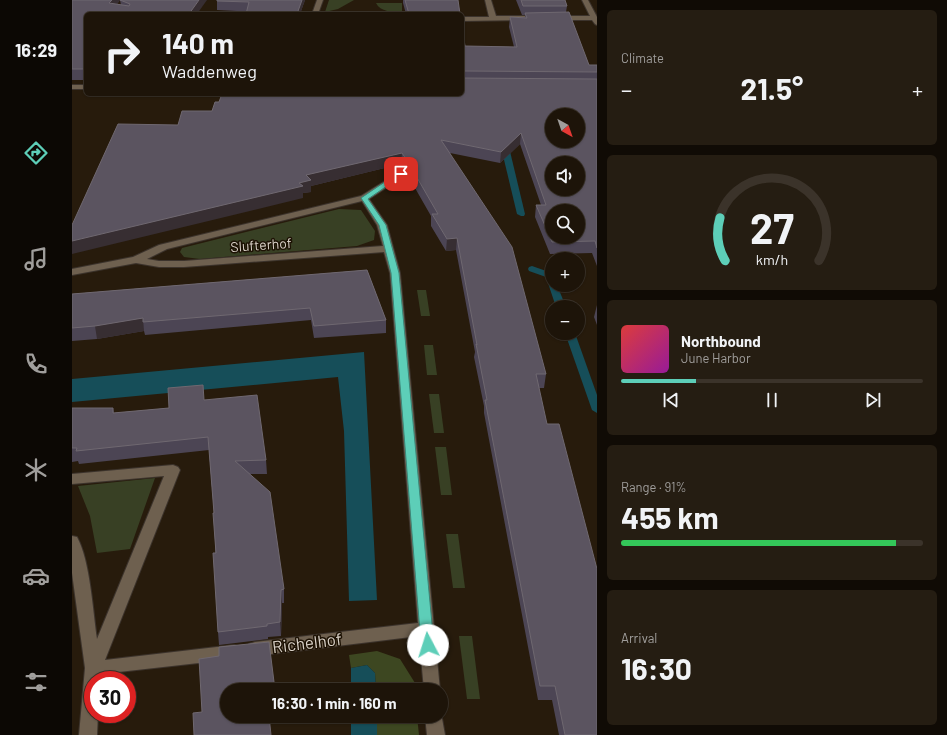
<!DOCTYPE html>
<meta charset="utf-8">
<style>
:root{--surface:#1d1409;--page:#251d12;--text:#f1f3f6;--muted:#a09e9c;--line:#3b332a;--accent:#5dceb8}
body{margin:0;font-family:Barlow,sans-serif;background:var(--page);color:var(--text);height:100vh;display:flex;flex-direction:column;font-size:15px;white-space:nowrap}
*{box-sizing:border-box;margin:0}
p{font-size:13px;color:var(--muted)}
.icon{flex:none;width:22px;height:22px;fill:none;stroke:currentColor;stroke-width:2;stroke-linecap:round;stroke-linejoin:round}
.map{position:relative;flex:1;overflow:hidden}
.panel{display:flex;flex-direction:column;gap:10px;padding:10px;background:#100b05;width:350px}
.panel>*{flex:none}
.hud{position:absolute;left:12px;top:12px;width:380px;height:84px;border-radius:6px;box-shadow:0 1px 3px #0004,0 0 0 1px var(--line);background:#1d1409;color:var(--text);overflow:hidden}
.needle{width:26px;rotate:140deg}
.controls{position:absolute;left:473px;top:108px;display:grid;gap:8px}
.controls a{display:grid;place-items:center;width:40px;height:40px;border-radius:50%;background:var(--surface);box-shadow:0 1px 3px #0004,0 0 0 1px var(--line);font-size:20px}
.speed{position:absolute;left:12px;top:671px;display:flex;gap:8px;font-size:20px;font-weight:700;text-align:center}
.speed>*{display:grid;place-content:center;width:52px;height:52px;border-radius:50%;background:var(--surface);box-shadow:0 1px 3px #0004,0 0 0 1px var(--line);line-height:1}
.speed .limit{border:6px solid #d22;background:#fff;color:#111}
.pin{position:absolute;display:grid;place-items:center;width:34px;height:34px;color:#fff;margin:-17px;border-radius:8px;box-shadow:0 2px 6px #0006}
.me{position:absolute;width:44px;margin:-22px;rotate:355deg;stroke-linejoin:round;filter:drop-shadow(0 0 3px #0008)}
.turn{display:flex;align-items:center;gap:14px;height:84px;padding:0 12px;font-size:18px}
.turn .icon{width:52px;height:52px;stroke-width:2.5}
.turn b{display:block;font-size:28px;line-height:34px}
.big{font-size:30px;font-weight:700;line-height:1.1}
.panel .widget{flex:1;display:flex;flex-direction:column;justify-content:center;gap:6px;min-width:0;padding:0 14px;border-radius:6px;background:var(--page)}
.panel .dial{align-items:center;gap:0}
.dial svg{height:104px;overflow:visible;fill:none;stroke:var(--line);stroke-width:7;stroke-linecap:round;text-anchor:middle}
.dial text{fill:var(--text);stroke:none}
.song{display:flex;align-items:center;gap:12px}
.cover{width:48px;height:48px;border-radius:6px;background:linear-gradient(135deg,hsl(0 70% 55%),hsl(300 70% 35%))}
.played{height:4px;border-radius:2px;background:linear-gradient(90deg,var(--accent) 25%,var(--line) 25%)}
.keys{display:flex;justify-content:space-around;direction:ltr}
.heat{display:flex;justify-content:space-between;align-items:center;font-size:22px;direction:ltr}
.charge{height:6px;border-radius:3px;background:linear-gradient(90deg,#34c759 91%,var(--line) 0)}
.trip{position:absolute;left:148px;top:683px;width:228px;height:40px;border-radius:20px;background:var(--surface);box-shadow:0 1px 3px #0004,0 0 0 1px var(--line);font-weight:700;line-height:40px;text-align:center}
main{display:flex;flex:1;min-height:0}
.tab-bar{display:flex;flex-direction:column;width:72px;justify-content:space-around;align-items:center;background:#0c0804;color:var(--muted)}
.tab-bar .icon{width:28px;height:28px}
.tab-bar .active{color:var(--accent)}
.tab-bar b{font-size:18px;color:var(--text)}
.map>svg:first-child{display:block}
</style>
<main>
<nav class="tab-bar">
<b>16:29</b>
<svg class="icon active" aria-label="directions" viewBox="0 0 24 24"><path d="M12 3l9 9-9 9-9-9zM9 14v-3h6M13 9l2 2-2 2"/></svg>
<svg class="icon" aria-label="music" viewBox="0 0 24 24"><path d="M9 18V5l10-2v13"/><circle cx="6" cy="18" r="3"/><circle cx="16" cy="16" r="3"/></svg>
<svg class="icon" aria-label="phone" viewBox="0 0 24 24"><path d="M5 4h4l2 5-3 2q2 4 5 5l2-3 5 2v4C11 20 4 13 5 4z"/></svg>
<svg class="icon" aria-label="climate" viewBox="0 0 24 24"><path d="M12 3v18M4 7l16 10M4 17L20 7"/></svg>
<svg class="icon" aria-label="car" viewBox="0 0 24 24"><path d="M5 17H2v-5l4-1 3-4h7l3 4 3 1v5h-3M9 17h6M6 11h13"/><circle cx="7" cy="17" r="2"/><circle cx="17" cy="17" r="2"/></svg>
<svg class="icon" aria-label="filters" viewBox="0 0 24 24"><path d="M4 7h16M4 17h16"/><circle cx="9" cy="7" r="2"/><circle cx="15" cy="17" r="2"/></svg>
</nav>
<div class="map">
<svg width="525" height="735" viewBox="0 0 525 735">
<rect width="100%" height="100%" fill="#271b0c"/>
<g fill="#384024">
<path d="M257 0H282L266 9 253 12Z"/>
<path d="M304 3H330V13C321 12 308 12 304 3Z"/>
<path d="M267 209 289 210 303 231 302 240 285 246 128 259 112 257 108 252 110 248 122 245Z"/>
<path d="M345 290H354L358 316H349Z"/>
<path d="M352 345H361L365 375H355Z"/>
<path d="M357 394H367L372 433H362Z"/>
<path d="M363 447H374L380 495H369Z"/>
<path d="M83 478 58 549 25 553 18 516 6 486Z"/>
<path d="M374 534H386L393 588H381Z"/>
<path d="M387 636H400L408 699H395Z"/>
</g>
<g fill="#3d4721">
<path d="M305 651 328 659 343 683V690H304L303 673 295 665 279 668 277 655Z"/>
<path d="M305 716H345L347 735H305Z"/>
</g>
<g fill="#164e59">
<path d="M292 352 305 600 277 601 272 431 266 377 0 402V379Z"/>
<path d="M295 665 303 673 304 690H279V668Z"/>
<rect x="279" y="716" width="26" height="19"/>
</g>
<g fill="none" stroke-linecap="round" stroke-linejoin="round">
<g fill="#164e59" fill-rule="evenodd">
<path d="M429 141H435L436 143 453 214 452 216H449L445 214 428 143Z"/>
<path d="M460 266 480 273V285H485L494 307H484L474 277 457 271 456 269 457 267Z"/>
<path d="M493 333H503L525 395V413L520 410Z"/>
</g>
<defs>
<g id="minor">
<path d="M245 0H251L246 14H240Z"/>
<path d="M413 0H419L424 16H455L458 18 455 20 390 21V17H417Z"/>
<path d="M510 0H516L525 17V25L523 24 520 20H483L480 18 483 16H518Z"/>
<rect x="0" y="85" width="14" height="4"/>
<path d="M329 171 334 174 332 176 297 199 315 225 328 273 368 690H352L347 636 183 656 177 654 175 649 177 644 183 642 346 623 318 273 312 252 112 267H87L64 263 0 275V269L61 257 87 245 289 196ZM290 201 305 225 311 246 112 261H87L75 259 95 249Z"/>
<path d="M101 465 106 467 108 470 33 660 162 645 168 647 170 652 168 657 162 659 29 674 28 680H21V714H26L25 735H7L13 668 0 573V536L5 537C18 560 21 612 25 639L92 476 0 484V474Z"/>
<path d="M369 713 373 735H355L353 716H369Z"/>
</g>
</defs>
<use href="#minor" stroke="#3c332c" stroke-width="2"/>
<use href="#minor" fill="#6e604f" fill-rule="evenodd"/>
</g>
<g fill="#4c4554">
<path d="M0 0H48L45 4 49 5 48 0H135L14 14V80H0Z"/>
<path d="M145 0H233L228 14 145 10Z"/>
<path d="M331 0H386L388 14H334L331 3Z"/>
<path d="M444 0H493L495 6 494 12 517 65H525V266L520 253 478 254 463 217 464 205H469L448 144 428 163 378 153 474 374 472 388H467L525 735H487L480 700H466L412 413V406L402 357 403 352 384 250 374 251 359 226V216L335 174 329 164 239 186V192L231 193V198L106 125 140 111 147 102 390 27 393 46 442 47 437 27 438 17H453V15H450Z"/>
<path d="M295 270 314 320V333L242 338 239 320 73 335 72 331 25 339 0 341V294Z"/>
<path d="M525 305V325L522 317Z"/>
<path d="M133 400 194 460 195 474H178L212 589V603H210L209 636 196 637V639L147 645 146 632 142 513 137 450 7 464 6 461 0 462V408H41L42 413 97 408Z"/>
<path d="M155 716H206V721L197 722Z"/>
</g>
<g fill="#372e32">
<path d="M40 0H48L39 13 37 3Z"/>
<path d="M127 0H135L125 14H117Z"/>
<path d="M230 0H233L228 14H225Z"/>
<path d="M449 133 448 144 428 163 429 152Z"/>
<path d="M330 153 329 164 239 186V192L231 193V198L0 254V241L227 183 234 175Z"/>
<path d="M385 238 384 250 374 251 375 239Z"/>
<path d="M71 318 72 331 25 339 23 326Z"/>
<path d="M209 590 210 603 209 636 208 622Z"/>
</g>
<g fill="#5b5460" stroke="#6f6870" fill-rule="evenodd">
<path d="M0 0H40L37 3 57 6 58 4 48 0H127L117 14H14V69H0Z"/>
<path d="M145 0H230L225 14H174L177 2 145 1Z"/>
<path d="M333 0H386L388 14H337Z"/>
<path d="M449 0H493L495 6H451Z"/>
<path d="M497 12 517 65H525V72L391 71 390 72V27L393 46 445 47 438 17 455 18 453 13Z"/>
<path d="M390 78 525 79V248L523 241 480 242 464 205H474L449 133 429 152 369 140 440 247 474 374H464L475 424H487L525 569V735H493L483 686H468L413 400H415L404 344 405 345 385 238 375 239 360 214H366L336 162 330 153 234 175 239 180 227 183 231 186 0 241V225L46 124 106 125 110 111H140L143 102H147L150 94H390ZM480 115H506V141H480ZM480 163H506V189H480ZM480 211H506V237H480Z"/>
<path d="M295 270 314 320 242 326 238 308 71 322V318L23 326 0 328V294Z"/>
<path d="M131 385 132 400 185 395 194 460 163 461 198 492 212 589 209 590 208 622 195 624V626L146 632 141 553H144L141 513H142L136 437 4 451 5 448H0V408H41V413L97 408 96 388Z"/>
<path d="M197 642 203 690H155V716H197L199 735H122L121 713 130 712 127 659 147 656V647Z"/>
</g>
<path fill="#5dceb8" stroke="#3c8678" d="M329 171 331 172V175L296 199 314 225 327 273 362 645 360 648 356 650 351 648 349 645 319 273 307 225 289 198Z"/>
<g text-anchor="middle" stroke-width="3" stroke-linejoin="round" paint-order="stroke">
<g font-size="14" fill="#dad2c8" stroke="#1d1204">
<text transform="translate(189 245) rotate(-4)" y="5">Slufterhof</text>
</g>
<g font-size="17" fill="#dad2c8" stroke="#1d1204">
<text transform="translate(235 643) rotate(-7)" y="6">Richelhof</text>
</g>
</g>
</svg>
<div class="controls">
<a><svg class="needle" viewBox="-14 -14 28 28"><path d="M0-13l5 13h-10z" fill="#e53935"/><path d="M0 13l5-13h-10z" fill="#a09e9c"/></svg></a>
<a><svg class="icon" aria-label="sound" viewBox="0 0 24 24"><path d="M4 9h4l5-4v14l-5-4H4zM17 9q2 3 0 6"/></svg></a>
<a><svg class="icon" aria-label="search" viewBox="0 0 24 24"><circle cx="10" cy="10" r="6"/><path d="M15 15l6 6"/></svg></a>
<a>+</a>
<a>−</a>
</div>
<div class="speed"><div class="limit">30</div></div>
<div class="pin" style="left:329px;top:174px;background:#d93025"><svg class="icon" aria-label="arrive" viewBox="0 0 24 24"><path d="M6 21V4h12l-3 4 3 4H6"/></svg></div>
<svg class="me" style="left:356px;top:645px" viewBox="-20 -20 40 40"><circle r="19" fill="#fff"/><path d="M0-13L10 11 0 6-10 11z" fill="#5dceb8"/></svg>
<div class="trip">16:30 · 1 min · 160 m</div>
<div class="hud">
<div class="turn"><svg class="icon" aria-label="right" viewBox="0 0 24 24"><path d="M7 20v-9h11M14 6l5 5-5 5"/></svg><div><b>140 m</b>Waddenweg</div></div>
</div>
</div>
<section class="panel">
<div class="widget"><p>Climate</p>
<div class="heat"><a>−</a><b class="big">21.5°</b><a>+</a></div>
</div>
<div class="widget dial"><svg viewBox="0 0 100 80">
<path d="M14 69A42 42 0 1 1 86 69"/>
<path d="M14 69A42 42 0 0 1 10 36" stroke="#5dceb8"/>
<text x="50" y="56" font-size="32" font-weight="700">27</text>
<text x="50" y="72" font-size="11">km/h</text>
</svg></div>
<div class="widget">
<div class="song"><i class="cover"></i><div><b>Northbound</b><p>June Harbor</p></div></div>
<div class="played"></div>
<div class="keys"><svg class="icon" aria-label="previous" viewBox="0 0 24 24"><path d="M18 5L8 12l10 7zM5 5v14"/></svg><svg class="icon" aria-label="pause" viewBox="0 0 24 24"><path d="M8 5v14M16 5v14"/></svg><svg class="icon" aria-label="next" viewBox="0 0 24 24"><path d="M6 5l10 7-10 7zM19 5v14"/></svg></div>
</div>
<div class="widget"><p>Range · 91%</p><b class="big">455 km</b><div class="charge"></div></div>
<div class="widget"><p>Arrival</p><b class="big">16:30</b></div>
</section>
</main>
